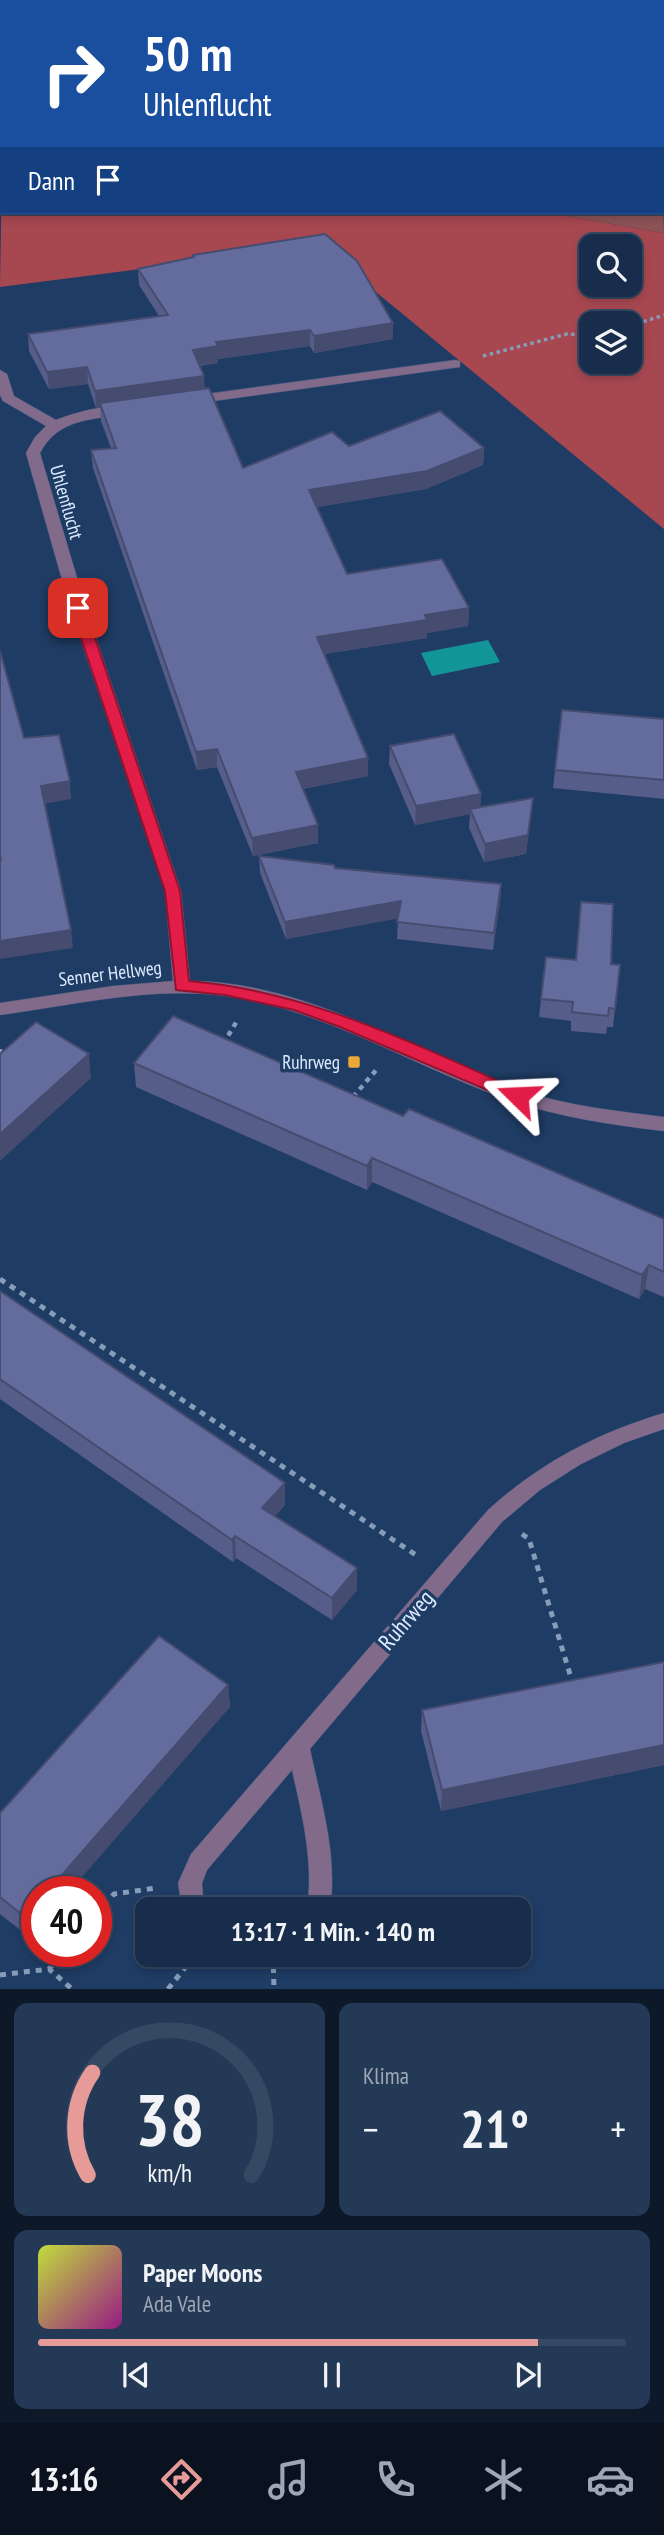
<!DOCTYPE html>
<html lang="de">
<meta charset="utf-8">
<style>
:root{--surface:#172d4b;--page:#243955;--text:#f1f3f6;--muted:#9ea8b5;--line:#364963;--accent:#e69b98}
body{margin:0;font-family:"PT Sans Narrow",sans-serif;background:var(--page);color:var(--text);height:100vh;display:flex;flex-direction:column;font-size:26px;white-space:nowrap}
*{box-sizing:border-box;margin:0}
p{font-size:23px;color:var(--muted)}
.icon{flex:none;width:38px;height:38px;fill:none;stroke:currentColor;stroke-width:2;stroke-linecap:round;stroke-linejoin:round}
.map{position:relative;height:1989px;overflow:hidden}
.sheet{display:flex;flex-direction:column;gap:14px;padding:14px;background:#0d1929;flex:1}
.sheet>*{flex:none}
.hud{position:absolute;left:0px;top:0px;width:665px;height:214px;box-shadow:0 4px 10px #0003,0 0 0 2px var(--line);background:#1a4fa0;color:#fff;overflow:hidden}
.controls{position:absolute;left:579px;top:234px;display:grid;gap:14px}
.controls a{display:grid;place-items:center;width:63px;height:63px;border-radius:14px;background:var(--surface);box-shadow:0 4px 10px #0003,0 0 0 2px var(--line);font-size:35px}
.speed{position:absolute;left:21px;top:1876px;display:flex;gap:14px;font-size:35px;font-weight:700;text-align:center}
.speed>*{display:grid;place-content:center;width:91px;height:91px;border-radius:50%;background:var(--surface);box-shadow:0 4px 10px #0003,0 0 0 2px var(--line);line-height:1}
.speed .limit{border:10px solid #d22;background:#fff;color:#111}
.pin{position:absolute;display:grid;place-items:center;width:60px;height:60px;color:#fff;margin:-30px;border-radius:14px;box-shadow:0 4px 10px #0006}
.me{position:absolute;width:77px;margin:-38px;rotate:291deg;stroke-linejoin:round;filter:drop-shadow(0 0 5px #0008)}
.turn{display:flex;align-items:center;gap:24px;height:147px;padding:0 28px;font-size:32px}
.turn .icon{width:91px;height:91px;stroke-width:2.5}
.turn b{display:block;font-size:49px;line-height:60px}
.then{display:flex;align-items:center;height:66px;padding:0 28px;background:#0003;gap:14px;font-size:26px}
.big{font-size:52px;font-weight:800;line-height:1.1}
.sheet .tile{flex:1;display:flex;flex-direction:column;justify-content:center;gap:10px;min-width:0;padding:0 24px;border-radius:14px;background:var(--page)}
.sheet .dial{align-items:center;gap:0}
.dial svg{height:182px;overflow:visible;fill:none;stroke:var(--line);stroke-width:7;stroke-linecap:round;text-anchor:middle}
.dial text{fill:var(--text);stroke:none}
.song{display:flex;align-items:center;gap:21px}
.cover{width:84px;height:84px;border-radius:10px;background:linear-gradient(135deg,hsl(70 70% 55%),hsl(310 70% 35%))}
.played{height:7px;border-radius:4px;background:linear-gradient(90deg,var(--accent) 85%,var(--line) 85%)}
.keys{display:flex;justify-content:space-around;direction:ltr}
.heat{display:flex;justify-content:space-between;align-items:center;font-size:38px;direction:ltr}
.sheet .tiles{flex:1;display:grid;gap:14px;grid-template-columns:1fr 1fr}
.tile:last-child{grid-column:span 2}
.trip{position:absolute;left:135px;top:1897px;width:396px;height:70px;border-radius:14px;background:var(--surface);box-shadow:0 4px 10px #0003,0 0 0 2px var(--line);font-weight:800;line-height:70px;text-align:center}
.dock{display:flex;height:112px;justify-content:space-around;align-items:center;background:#09121e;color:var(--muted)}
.dock .icon{width:49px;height:49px}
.dock .on{color:var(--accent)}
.dock b{font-size:32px;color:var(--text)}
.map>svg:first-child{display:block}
</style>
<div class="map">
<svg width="664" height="1989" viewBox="0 0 664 1989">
<rect width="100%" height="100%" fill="#1f3c64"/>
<path fill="#8d5457" d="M663 198 664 233 544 212H663Z"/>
<g fill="#a74851" fill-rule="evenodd">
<path d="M195 0H664V13L663 2H193Z"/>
<path d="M2 167V212H544L664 233V529L320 246 0 287ZM592 247H630V285H592ZM592 324H630V362H592Z"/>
</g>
<path fill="#129597" d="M488 640 500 662 432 676 421 653Z"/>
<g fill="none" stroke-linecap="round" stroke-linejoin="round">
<defs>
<g id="minor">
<rect x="663" y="189" width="1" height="8"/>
<path d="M455 360 460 361V367L192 404 185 400 192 396Z"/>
<path d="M0 370 7 374 14 396 56 420C70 414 117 400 129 410L127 413C92 421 59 417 40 453L86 608 181 891 190 981C310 982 413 1053 523 1091 568 1106 617 1111 664 1117V1131C611 1125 559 1117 509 1100 414 1067 327 1010 226 996 151 986 74 1005 0 1015V1003L113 986 173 981 165 891 70 608 26 453 35 437 46 426 3 401 0 395Z"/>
<path d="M664 1413V1429L624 1443 581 1464 540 1490 502 1522 310 1749C321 1801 338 1856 330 1909H307C314 1862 302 1815 292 1770L207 1870 202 1883 204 1909H182L178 1883 191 1854 488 1510C540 1463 597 1433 664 1413Z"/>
</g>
<g id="major">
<path d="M150 0H162L148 2Z"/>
<path d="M2 122V130L0 131V123Z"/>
</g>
</defs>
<use href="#minor" stroke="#3d587d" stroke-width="1"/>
<use href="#major" stroke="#3d587d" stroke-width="1"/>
<g stroke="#879cb9" stroke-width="3.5" stroke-dasharray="3.5 3.5" stroke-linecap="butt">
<path d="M225 2 228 0"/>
<path d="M630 326 664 315"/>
<path d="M483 356 567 334 592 336"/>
</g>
<g stroke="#879cb9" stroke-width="4.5" stroke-dasharray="5 5" stroke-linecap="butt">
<path d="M223 1044 237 1021"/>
<path d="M0 1049V1067"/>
<path d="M353 1097 377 1069"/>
</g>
<g stroke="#879cb9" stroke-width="5" stroke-dasharray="6 6" stroke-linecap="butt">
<path d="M0 1279 416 1555"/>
<path d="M522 1534 529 1539 572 1681"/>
<path d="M96 1914 114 1894 156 1888"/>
<path d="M273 1955 274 1989"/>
<path d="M49 1969 64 1951"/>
<path d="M0 1975 49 1969 72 1989"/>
<path d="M168 1989 195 1955"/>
</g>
<use href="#minor" fill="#826a8b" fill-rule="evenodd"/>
<use href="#major" fill="#c696d8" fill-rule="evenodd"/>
</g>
<g fill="#565d88">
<path d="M193 255 393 339 314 353 310 346 218 359V363L200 366 204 388 243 468 349 446 484 448 483 465 426 489 317 507 347 574 469 608 468 626 427 633V638L324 654 368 758V776L303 789 318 825V843L253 856 217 767 197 770 93 468 91 450 111 448 101 421 100 407 96 408 88 384 49 389 29 351 28 334 159 316 139 285 138 269 193 257Z"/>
<path d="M664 719V799L553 788 555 770Z"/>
<path d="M390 746 481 794 480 808 533 798 526 854 484 862 469 828 470 814 415 825 389 764Z"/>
<path d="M259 856 335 868 501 884 500 901 493 950 397 939 398 918 286 939 260 873Z"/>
<path d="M611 964 620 965 613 1027H607L606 1034 571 1031V1021L539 1017 541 999Z"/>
<path d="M134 1063 403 1116 664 1219V1297L645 1289 639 1299 372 1182 367 1190 136 1087Z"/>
<path d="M0 1291 285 1505 275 1516 357 1590 332 1620 236 1558 233 1562 0 1399Z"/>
<path d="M664 1662V1765L441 1811 421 1731 422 1710Z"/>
<path d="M228 1685 230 1707 37 1892V1928L29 1937 0 1914V1813Z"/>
</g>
<g fill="#464c6f">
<path d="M393 323V339L314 353V336Z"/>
<path d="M310 330V346L218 359V363L194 367 193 350 216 342Z"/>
<path d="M87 367 88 384 49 389 47 372Z"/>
<path d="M204 376 205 392 100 403V407L96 408 95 391Z"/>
<path d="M484 448 483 465 426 489 310 508 309 490Z"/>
<path d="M469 608 468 626 427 633V638L317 655V637L425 615Z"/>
<path d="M217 749V767L197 770 196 752Z"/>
<path d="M368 758V776L296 790V772Z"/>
<path d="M70 781 71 799 43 804 41 786Z"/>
<path d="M481 794 480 812 470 809V814L415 825 416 806Z"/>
<path d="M533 798 526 854 484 862 485 844Z"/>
<path d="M318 825V843L253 856 252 838Z"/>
<path d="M501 884 500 901 493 950 494 933Z"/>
<path d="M401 901V918L286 939 285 922Z"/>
<path d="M71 930 73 948 0 959V941Z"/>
<path d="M89 1054 91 1078 0 1161V1134Z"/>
<path d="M372 1158V1182L367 1190V1166Z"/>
<path d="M649 1265 645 1289 639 1299 642 1275Z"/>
<path d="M285 1483V1505L263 1529 262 1508Z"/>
<path d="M235 1536 236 1558 233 1562 232 1540Z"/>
<path d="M357 1568V1590L332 1620V1598Z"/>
<path d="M228 1685 230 1707 69 1892H47Z"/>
<path d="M664 1745V1765L441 1811 442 1790Z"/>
<path d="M37 1904V1928L29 1937 25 1917Z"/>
</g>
<g fill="#646c9e" stroke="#464c6f" stroke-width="2">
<path d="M325 234 357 261 393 323 314 336 310 330 216 342 218 346 193 350 204 376 95 391 87 367 47 372 28 334 168 315 138 269 194 257 193 255Z"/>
<path d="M209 388 243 468 332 432 349 446 440 411 484 448 427 471 309 490 347 574 442 559 469 608 425 615 427 620 317 637 368 758 296 772 318 825 252 838 217 749 196 752 91 450 116 448 100 403Z"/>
<path d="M0 651 24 738 59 735 70 781 41 786 71 930 0 941V860H1L0 854Z"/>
<path d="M562 710 664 719V780L555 770Z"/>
<path d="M454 734 481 794 416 806 390 746Z"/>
<path d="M533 798 528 835 485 844 470 809Z"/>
<path d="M259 856 334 865 335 868 501 884 494 933 397 922 401 901 285 922Z"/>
<path d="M581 902 613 904 611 964 620 965 615 1009 609 1008 608 1016 572 1012 573 1002 541 999 546 957 576 960Z"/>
<path d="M173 1016 403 1116 409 1109 664 1219V1272L649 1265 642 1275 372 1158 367 1166 134 1063Z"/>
<path d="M36 1022 89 1054 0 1134V1054Z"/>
<path d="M0 1291 285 1483 262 1508 357 1568 332 1598 235 1536 232 1540 0 1379Z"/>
<path d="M159 1636 228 1685 47 1892H37V1904L25 1917 0 1897V1813Z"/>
<path d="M664 1662V1745L442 1790 422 1710Z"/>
</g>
<path fill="#e11d48" stroke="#92132f" stroke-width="2" d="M78 603 85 608 180 891 189 981C310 991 415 1045 524 1092L527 1096 524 1101H513L340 1027 294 1010 225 995 176 990 165 891 71 608Z"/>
<rect fill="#eba939" stroke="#1f3c64" stroke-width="2.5" x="347" y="1055" width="14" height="14" rx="3.5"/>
<g text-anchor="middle" stroke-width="7" stroke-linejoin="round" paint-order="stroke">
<g font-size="19" fill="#ddebff" stroke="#1f3c64">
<text transform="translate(67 502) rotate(74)" y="7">Uhlenflucht</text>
<text transform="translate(110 973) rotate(-7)" y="7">Senner Hellweg</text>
</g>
<g font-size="19" fill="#ddebff" stroke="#1f3c64" text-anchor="end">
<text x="340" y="1069">Ruhrweg</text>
</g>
<g font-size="23" fill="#ddebff" stroke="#1f3c64">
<text transform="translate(406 1620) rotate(-49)" y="8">Ruhrweg</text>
</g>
</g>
</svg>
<div class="controls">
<a><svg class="icon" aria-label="search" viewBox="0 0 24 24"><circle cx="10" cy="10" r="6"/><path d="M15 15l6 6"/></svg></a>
<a><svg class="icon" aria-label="layers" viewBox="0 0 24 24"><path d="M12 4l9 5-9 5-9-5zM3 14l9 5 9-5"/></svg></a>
</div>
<div class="speed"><div class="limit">40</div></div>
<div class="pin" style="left:78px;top:608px;background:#d93025"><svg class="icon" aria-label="arrive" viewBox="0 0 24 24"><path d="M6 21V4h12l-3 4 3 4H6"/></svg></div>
<svg class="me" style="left:518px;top:1096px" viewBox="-20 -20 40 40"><path d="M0-17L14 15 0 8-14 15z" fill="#e11d48" stroke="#fff" stroke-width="4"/></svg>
<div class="trip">13:17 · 1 Min. · 140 m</div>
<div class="hud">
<div class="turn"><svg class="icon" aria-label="right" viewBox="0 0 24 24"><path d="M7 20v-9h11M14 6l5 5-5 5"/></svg><div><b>50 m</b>Uhlenflucht</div></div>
<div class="then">Dann<svg class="icon" aria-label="arrive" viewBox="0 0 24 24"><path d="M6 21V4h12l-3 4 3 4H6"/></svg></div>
</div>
</div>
<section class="sheet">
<div class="tiles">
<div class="tile dial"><svg viewBox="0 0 100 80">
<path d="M14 69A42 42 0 1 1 86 69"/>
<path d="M14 69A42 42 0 0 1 16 24" stroke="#e69b98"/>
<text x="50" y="56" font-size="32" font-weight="700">38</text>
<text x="50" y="72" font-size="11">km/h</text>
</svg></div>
<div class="tile"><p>Klima</p>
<div class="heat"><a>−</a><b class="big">21°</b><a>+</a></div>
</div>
<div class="tile">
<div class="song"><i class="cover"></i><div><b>Paper Moons</b><p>Ada Vale</p></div></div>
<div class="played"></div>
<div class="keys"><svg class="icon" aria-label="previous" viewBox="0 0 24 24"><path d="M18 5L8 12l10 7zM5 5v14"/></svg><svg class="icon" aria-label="pause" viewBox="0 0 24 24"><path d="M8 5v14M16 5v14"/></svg><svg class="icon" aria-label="next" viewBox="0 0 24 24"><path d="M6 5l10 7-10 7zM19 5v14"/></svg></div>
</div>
</div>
</section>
<nav class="dock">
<b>13:16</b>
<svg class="icon on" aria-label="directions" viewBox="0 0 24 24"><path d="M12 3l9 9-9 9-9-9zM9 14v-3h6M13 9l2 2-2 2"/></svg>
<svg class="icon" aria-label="music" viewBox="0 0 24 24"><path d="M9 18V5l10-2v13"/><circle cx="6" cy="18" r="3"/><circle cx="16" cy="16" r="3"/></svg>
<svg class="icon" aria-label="phone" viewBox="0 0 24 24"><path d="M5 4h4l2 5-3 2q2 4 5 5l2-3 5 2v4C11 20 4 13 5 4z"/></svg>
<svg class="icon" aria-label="climate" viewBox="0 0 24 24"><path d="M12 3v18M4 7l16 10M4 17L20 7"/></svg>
<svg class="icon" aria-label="car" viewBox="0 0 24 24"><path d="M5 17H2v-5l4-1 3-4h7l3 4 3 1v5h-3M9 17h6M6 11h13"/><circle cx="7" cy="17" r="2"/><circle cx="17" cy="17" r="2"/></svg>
</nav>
